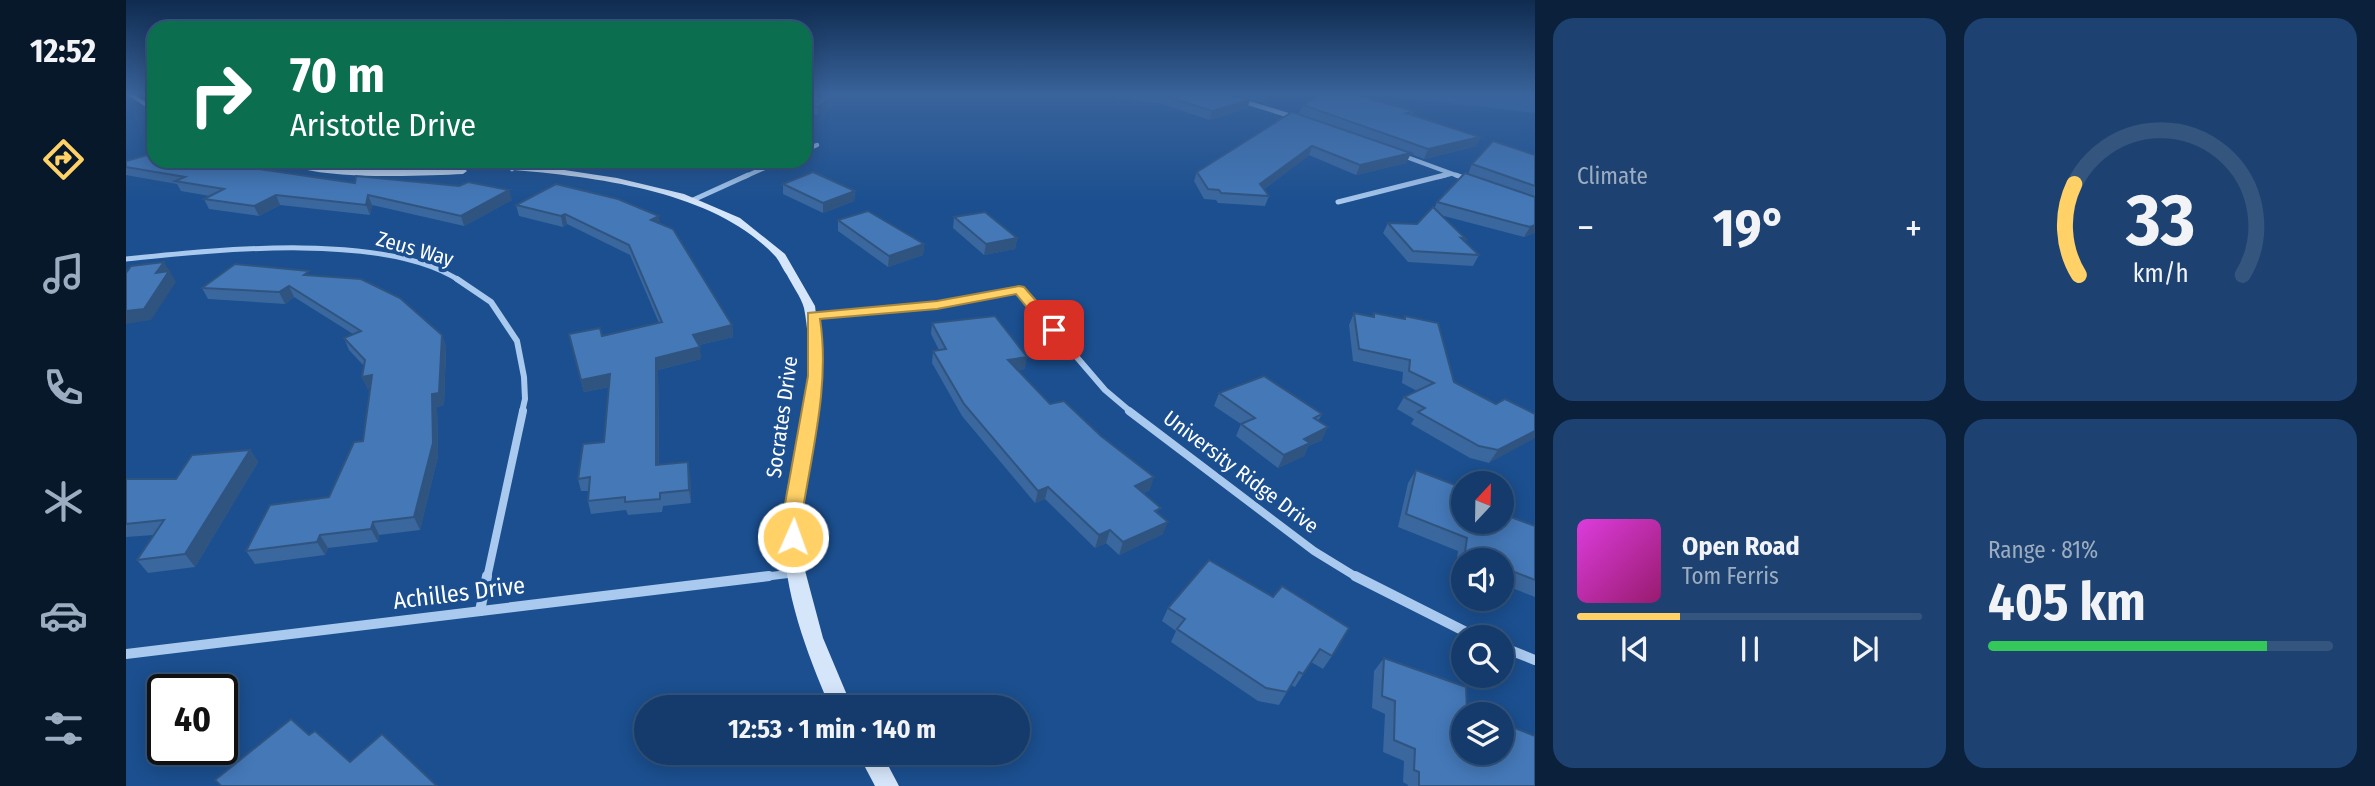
<!DOCTYPE html>
<meta charset="utf-8">
<style>
:root{--surface:#143b6b;--page:#1d4271;--text:#f1f3f6;--muted:#9dadc1;--line:#33557e;--accent:#ffd166}
body{margin:0;font-family:"Fira Sans Condensed",sans-serif;background:var(--page);color:var(--text);height:100vh;display:flex;flex-direction:column;font-size:26px;white-space:nowrap}
*{box-sizing:border-box;margin:0}
p{font-size:23px;color:var(--muted)}
.icon{flex:none;width:38px;height:38px;fill:none;stroke:currentColor;stroke-width:2;stroke-linecap:round;stroke-linejoin:round}
.map{position:relative;flex:1;overflow:hidden}
.panel{display:flex;flex-direction:column;gap:18px;padding:18px;background:#0b203b;width:840px}
.panel>*{flex:none}
.guide{position:absolute;left:21px;top:21px;width:665px;height:147px;border-radius:21px;box-shadow:0 4px 18px #0003,0 0 0 2px var(--line);background:#0b6e4f;color:#fff;overflow:hidden}
.needle{width:46px;rotate:22deg}
.fabs{position:absolute;left:1325px;top:471px;display:grid;gap:14px}
.fabs a{display:grid;place-items:center;width:63px;height:63px;border-radius:50%;background:var(--surface);box-shadow:0 4px 18px #0003,0 0 0 2px var(--line);font-size:35px}
.speed{position:absolute;left:21px;top:674px;display:flex;gap:14px;font-size:35px;font-weight:700;text-align:center}
.speed>*{display:grid;place-content:center;width:91px;height:91px;border-radius:50%;background:var(--surface);box-shadow:0 4px 18px #0003,0 0 0 2px var(--line);line-height:1}
.speed .limit{border:4px solid #111;border-radius:10px;background:#fff;color:#111}
.pin{position:absolute;display:grid;place-items:center;width:60px;height:60px;color:#fff;margin:-30px;border-radius:14px;box-shadow:0 4px 10px #0006}
.me{position:absolute;width:77px;margin:-38px;rotate:2deg;stroke-linejoin:round;filter:drop-shadow(0 0 5px #0008)}
.turn{display:flex;align-items:center;gap:24px;height:147px;padding:0 28px;font-size:32px}
.turn .icon{width:91px;height:91px;stroke-width:2.5}
.turn b{display:block;font-size:49px;line-height:60px}
.big{font-size:52px;font-weight:700;line-height:1.1}
.panel .widget{flex:1;display:flex;flex-direction:column;justify-content:center;gap:10px;min-width:0;padding:0 24px;border-radius:21px;background:var(--page)}
.panel .dial{align-items:center;gap:0}
.dial svg{height:182px;overflow:visible;fill:none;stroke:var(--line);stroke-width:7;stroke-linecap:round;text-anchor:middle}
.dial text{fill:var(--text);stroke:none}
.song{display:flex;align-items:center;gap:21px}
.cover{width:84px;height:84px;border-radius:10px;background:linear-gradient(135deg,hsl(300 70% 55%),hsl(320 70% 35%))}
.played{height:7px;border-radius:4px;background:linear-gradient(90deg,var(--accent) 30%,var(--line) 30%)}
.keys{display:flex;justify-content:space-around;direction:ltr}
.heat{display:flex;justify-content:space-between;align-items:center;font-size:38px;direction:ltr}
.charge{height:10px;border-radius:5px;background:linear-gradient(90deg,#34c759 81%,var(--line) 0)}
.panel .tiles{flex:1;display:grid;gap:18px;grid-template-columns:repeat(2,1fr)}
.trip{position:absolute;left:508px;top:695px;width:396px;height:70px;border-radius:35px;background:var(--surface);box-shadow:0 4px 18px #0003,0 0 0 2px var(--line);font-weight:700;line-height:70px;text-align:center}
main{display:flex;flex:1;min-height:0}
.menu{display:flex;flex-direction:column;width:126px;justify-content:space-around;align-items:center;background:#08182b;color:var(--muted)}
.menu .icon{width:49px;height:49px}
.menu .selected{color:var(--accent)}
.menu b{font-size:32px;color:var(--text)}
.map>svg:first-child{display:block}
</style>
<main>
<nav class="menu">
<b>12:52</b>
<svg class="icon selected" aria-label="directions" viewBox="0 0 24 24"><path d="M12 3l9 9-9 9-9-9zM9 14v-3h6M13 9l2 2-2 2"/></svg>
<svg class="icon" aria-label="music" viewBox="0 0 24 24"><path d="M9 18V5l10-2v13"/><circle cx="6" cy="18" r="3"/><circle cx="16" cy="16" r="3"/></svg>
<svg class="icon" aria-label="phone" viewBox="0 0 24 24"><path d="M5 4h4l2 5-3 2q2 4 5 5l2-3 5 2v4C11 20 4 13 5 4z"/></svg>
<svg class="icon" aria-label="climate" viewBox="0 0 24 24"><path d="M12 3v18M4 7l16 10M4 17L20 7"/></svg>
<svg class="icon" aria-label="car" viewBox="0 0 24 24"><path d="M5 17H2v-5l4-1 3-4h7l3 4 3 1v5h-3M9 17h6M6 11h13"/><circle cx="7" cy="17" r="2"/><circle cx="17" cy="17" r="2"/></svg>
<svg class="icon" aria-label="filters" viewBox="0 0 24 24"><path d="M4 7h16M4 17h16"/><circle cx="9" cy="7" r="2"/><circle cx="15" cy="17" r="2"/></svg>
</nav>
<div class="map">
<svg width="1409" height="786" viewBox="0 0 1409 786">
<rect width="100%" height="100%" fill="#1b4f8f"/>
<path fill="#2e69ad" d="M1253 94H1409V113L1263 96Z"/>
<g fill="none" stroke-linecap="round" stroke-linejoin="round">
<g stroke="#a9c9ee" stroke-width="4.5">
<path d="M1116 101 1168 117"/>
<path d="M679 150 691 145"/>
<path d="M1275 155 1335 177"/>
<path d="M386 169 395 161"/>
<path d="M618 177 654 161"/>
<path d="M1312 177 1324 174"/>
</g>
<g stroke="#a9c9ee" stroke-width="5">
<path d="M1330 175 1343 180"/>
<path d="M567 200 622 175"/>
<path d="M1212 202 1319 175"/>
<path d="M0 259C87 250 259 231 334 281"/>
</g>
<g stroke="#a9c9ee" stroke-width="6">
<path d="M331 279 365 302 391 341 398 377 399 399 396 412"/>
<path d="M687 316 811 305 893 290 979 390 1005 412"/>
</g>
<g stroke="#a9c9ee" stroke-width="8">
<path d="M1003 411 1188 551 1232 578"/>
<path d="M361 578 397 411"/>
<path d="M629 578 670 573"/>
</g>
<g stroke="#a9c9ee" stroke-width="10">
<path d="M1229 576 1350 637"/>
<path d="M354 611 361 576"/>
<path d="M1376 647 1409 660"/>
<path d="M0 654 643 576"/>
</g>
<g fill="#d6e6fa" fill-rule="evenodd">
<path d="M0 94H7L28 107V112Z"/>
<path d="M154 161 247 170 337 168 341 171 337 174C295 176 188 181 154 161Z"/>
<path d="M300 161H337L425 168 491 178 558 194 614 218 659 254 689 306 697 373 676 496 674 538 677 563 697 638 726 707H704C676 641 649 570 660 497 666 456 683 413 683 372 683 352 682 328 678 308 675 297 666 285 661 275 657 270 654 262 650 257 575 175 408 172 304 164Z"/>
<path d="M731 752H755L773 786H749Z"/>
</g>
</g>
<g fill="#3a679d">
<path d="M679 94H722L692 115 688 114 679 121Z"/>
<path d="M991 94H1100L1124 100 1121 108 1083 120 1037 104 990 97Z"/>
<path d="M1104 94H1170L1138 103Z"/>
<path d="M1177 105 1288 111 1286 115 1354 137 1350 146 1298 159 1285 154 1280 163 1230 175 1183 155 1138 189 1143 196 1139 206 1092 203 1090 200 1078 199 1068 181 1071 172 1173 114Z"/>
<path d="M1409 155V233L1398 237 1314 215 1340 239 1339 241 1353 255 1347 266 1282 262 1257 233 1262 223 1291 224 1308 209 1311 202 1342 174 1346 164Z"/>
<path d="M0 161 91 163 229 183 386 200 338 226 246 205 244 215 154 205 133 216 83 209 78 199 84 196 55 191 51 184 0 175Z"/>
<path d="M657 184 729 191 728 201 697 213 657 194Z"/>
<path d="M390 205 534 224 606 325 607 337 573 345 575 359 532 370 533 465 564 475 565 503 537 506 536 512 502 515 500 510 465 514 462 501 463 491H455L452 479 478 442 483 387 458 392 443 334 476 336 533 323 504 255 441 224 437 227 393 216Z"/>
<path d="M828 217 891 238 889 249 858 255 827 228Z"/>
<path d="M712 220 798 244 797 255 762 267 712 231Z"/>
<path d="M185 275 316 335 320 347 318 405 311 407 312 456 294 530 253 535 252 542 202 548 199 555 129 564 120 551 203 497 237 441 244 389H242L236 377 238 366 223 350 218 338 227 334 168 297 159 304 82 299 76 288Z"/>
<path d="M1228 313 1246 317 1248 313 1278 319 1279 316 1328 382 1370 404 1409 414 1363 463 1344 458 1285 424 1288 419 1271 409 1278 397 1291 391 1276 383 1277 372 1227 361 1223 325Z"/>
<path d="M806 323 899 369 892 370 924 404 1024 490 1017 493 1033 514 1037 534 993 555 980 543 969 548 919 499 909 503 836 416 806 363 807 351 813 350 805 334Z"/>
<path d="M1093 393 1196 414 1192 421 1196 440 1182 446 1178 456 1152 468 1110 436 1115 424 1088 406Z"/>
<path d="M124 450 132 462 69 567 22 573 11 560 28 535 0 537V479H50Z"/>
<path d="M1290 470 1385 517 1409 526V597L1376 584V560H1337V568L1330 565 1332 551 1272 527 1282 483Z"/>
<path d="M1083 560 1206 656 1197 669 1185 662 1169 687 1165 685 1153 705 1132 701 1045 642 1050 631 1036 621 1042 608Z"/>
<path d="M1258 658 1341 710 1409 786H1282V785L1277 782 1278 761 1257 752 1259 714 1246 708 1248 671Z"/>
</g>
<g fill="#305480">
<path d="M710 94H722L692 115V107Z"/>
<path d="M1145 94H1170L1138 103 1141 95Z"/>
<path d="M1124 100 1121 108 1083 120 1086 111Z"/>
<path d="M688 106V114L679 121V112Z"/>
<path d="M1354 137 1350 146 1298 159 1302 149Z"/>
<path d="M1186 146 1183 155 1131 194 1134 184Z"/>
<path d="M1285 153 1280 163 1230 175 1234 165Z"/>
<path d="M383 190 386 200 338 226 335 216Z"/>
<path d="M729 191 728 201 697 213V203Z"/>
<path d="M150 195 154 205 133 216 128 206Z"/>
<path d="M242 195 246 205 244 215 240 205Z"/>
<path d="M439 214 441 224 437 227 435 216Z"/>
<path d="M533 216 534 227 525 220Z"/>
<path d="M1409 225V233L1398 237 1404 227Z"/>
<path d="M891 238 889 249 858 255 860 244Z"/>
<path d="M798 244 797 255 762 267 763 256Z"/>
<path d="M38 262 50 282 25 320 0 324V311Z"/>
<path d="M163 286 168 297 159 304 153 292Z"/>
<path d="M606 325 607 337 568 346 567 335Z"/>
<path d="M316 335 320 347 318 405 311 407 312 456 294 530 288 517Z"/>
<path d="M574 347 575 359 532 370 533 478 530 465V358Z"/>
<path d="M901 357 899 369 880 372 882 360Z"/>
<path d="M484 374 487 386 458 392 455 380Z"/>
<path d="M246 375 251 387 242 389 236 377Z"/>
<path d="M1202 427 1196 440 1182 446 1178 456 1152 468 1158 455 1178 439Z"/>
<path d="M1409 431V438L1363 463 1372 450Z"/>
<path d="M124 450 132 462 69 567 59 554Z"/>
<path d="M562 462 564 475 565 503 563 490Z"/>
<path d="M1028 477 1024 490 1005 498 1009 486Z"/>
<path d="M922 487 919 499 909 503 912 491Z"/>
<path d="M247 522 253 535 252 542 245 529Z"/>
<path d="M1042 522 1037 534 993 555 997 542Z"/>
<path d="M984 530 980 543 969 548 973 535Z"/>
<path d="M194 535 202 548 199 555 191 542Z"/>
</g>
<g fill="#4478b7" stroke="#305480" stroke-width="2">
<path d="M679 94H710L692 107 688 106 679 112Z"/>
<path d="M1022 94H1100L1124 100 1086 111 1039 96Z"/>
<path d="M1195 94H1227L1288 111 1280 113 1354 137 1302 149 1177 105Z"/>
<path d="M1166 112 1285 153 1234 165 1186 146 1134 184 1143 196 1095 193 1093 190 1082 189 1071 172Z"/>
<path d="M1367 141 1409 155V186L1346 164Z"/>
<path d="M28 153V161H86L91 163 229 183 230 176 333 186 342 182 383 190 335 216 242 195 240 205 150 195 128 206 78 199 98 189 49 181 59 177 0 167V161Z"/>
<path d="M687 172 729 191 697 203 657 184Z"/>
<path d="M1339 173 1409 197V225L1404 227 1311 202Z"/>
<path d="M430 184 492 199 533 216 525 220 547 229 606 325 567 335 574 347 530 358V465L562 462 563 490 534 493V499L499 502V497L462 501 464 477 452 479 457 444 478 442 484 374 455 380 443 334 474 328 476 336 536 322 503 245 439 214 435 216 390 205Z"/>
<path d="M1307 207 1340 239 1335 238 1353 255 1287 251 1262 223 1291 224Z"/>
<path d="M742 211 798 244 763 256 712 220Z"/>
<path d="M859 212 891 238 860 244 828 217Z"/>
<path d="M38 262 30 273 43 271 18 309 0 311V273L5 266Z"/>
<path d="M109 264 183 271 178 275 235 279 274 298 316 335 313 393 306 394 307 443 288 517 247 522 245 529 194 535 191 542 120 551 144 505 203 497 228 442 237 441 246 375 236 377 239 360 218 338 235 331 163 286 153 292 76 288Z"/>
<path d="M1228 313 1248 317V313L1279 319V316L1312 323 1328 382 1370 404 1379 399 1409 414V431L1372 450 1353 446 1292 412 1299 408 1278 397 1308 383 1283 371 1284 360 1233 349Z"/>
<path d="M869 316 901 357 882 360 924 404 938 401 975 436 1028 477 1009 486 1035 508 1029 511 1042 522 997 542 984 530 973 535 922 487 912 491 838 404 807 351 820 349 806 323Z"/>
<path d="M1138 376 1196 414 1188 418 1202 427 1178 439 1184 443 1158 455 1115 424 1129 418 1093 393Z"/>
<path d="M124 450 59 554 11 560 38 520 0 524V479H50L66 455Z"/>
<path d="M1290 470 1337 488V522H1376V503L1386 507 1385 517 1409 526V580L1376 567V560H1359L1339 552 1341 538 1280 514Z"/>
<path d="M1083 560 1147 597 1156 586 1223 628 1206 656 1194 649 1177 674 1173 672 1161 692 1140 688 1051 629 1059 619 1042 608Z"/>
<path d="M1258 658 1340 687 1341 710 1351 714H1337V752H1376V723L1409 736V786H1293V772L1288 770 1289 749 1268 740 1269 701 1256 696Z"/>
<path d="M165 719 183 735 189 731 224 762 256 734 311 786H95L89 780Z"/>
</g>
<linearGradient id="sky" x2="0" y2="1"><stop stop-color="#0f2b4f"/><stop offset="0.46" stop-color="#39639b"/><stop offset="1" stop-color="#39639b" stop-opacity="0"/></linearGradient>
<rect width="1409" height="204" fill="url(#sky)"/>
<path fill="#ffd166" stroke="#a68842" stroke-width="2" d="M893 286 898 287 933 327V333H922L890 294 811 309 694 319C704 384 686 451 676 515L677 537 674 542 667 544 660 542 657 537V515L682 376V313L811 301Z"/>
<g text-anchor="middle" stroke-width="7" stroke-linejoin="round" paint-order="stroke">
<g font-size="21" fill="#fff" stroke="#1b4f8f">
<text transform="translate(289 249) rotate(16)" y="7">Zeus Way</text>
<text transform="translate(656 417) rotate(-82)" y="7">Socrates Drive</text>
<text transform="translate(1115 472) rotate(37)" y="7">University Ridge Drive</text>
</g>
<g font-size="24" fill="#fff" stroke="#1b4f8f">
<text transform="translate(333 593) rotate(-7)" y="8">Achilles Drive</text>
</g>
</g>
</svg>
<div class="fabs">
<a><svg class="needle" viewBox="-14 -14 28 28"><path d="M0-13l5 13h-10z" fill="#e53935"/><path d="M0 13l5-13h-10z" fill="#9dadc1"/></svg></a>
<a><svg class="icon" aria-label="sound" viewBox="0 0 24 24"><path d="M4 9h4l5-4v14l-5-4H4zM17 9q2 3 0 6"/></svg></a>
<a><svg class="icon" aria-label="search" viewBox="0 0 24 24"><circle cx="10" cy="10" r="6"/><path d="M15 15l6 6"/></svg></a>
<a><svg class="icon" aria-label="layers" viewBox="0 0 24 24"><path d="M12 4l9 5-9 5-9-5zM3 14l9 5 9-5"/></svg></a>
</div>
<div class="speed"><div class="limit">40</div></div>
<div class="pin" style="left:928px;top:330px;background:#d93025"><svg class="icon" aria-label="arrive" viewBox="0 0 24 24"><path d="M6 21V4h12l-3 4 3 4H6"/></svg></div>
<svg class="me" style="left:667px;top:537px" viewBox="-20 -20 40 40"><circle r="17" fill="#ffd166" stroke="#fff" stroke-width="3"/><path d="M0-11L8 9 0 5-8 9z" fill="#fff"/></svg>
<div class="trip">12:53 · 1 min · 140 m</div>
<div class="guide">
<div class="turn"><svg class="icon" aria-label="right" viewBox="0 0 24 24"><path d="M7 20v-9h11M14 6l5 5-5 5"/></svg><div><b>70 m</b>Aristotle Drive</div></div>
</div>
</div>
<section class="panel">
<div class="tiles">
<div class="widget"><p>Climate</p>
<div class="heat"><a>−</a><b class="big">19°</b><a>+</a></div>
</div>
<div class="widget dial"><svg viewBox="0 0 100 80">
<path d="M14 69A42 42 0 1 1 86 69"/>
<path d="M14 69A42 42 0 0 1 12 29" stroke="#ffd166"/>
<text x="50" y="56" font-size="32" font-weight="700">33</text>
<text x="50" y="72" font-size="11">km/h</text>
</svg></div>
<div class="widget">
<div class="song"><i class="cover"></i><div><b>Open Road</b><p>Tom Ferris</p></div></div>
<div class="played"></div>
<div class="keys"><svg class="icon" aria-label="previous" viewBox="0 0 24 24"><path d="M18 5L8 12l10 7zM5 5v14"/></svg><svg class="icon" aria-label="pause" viewBox="0 0 24 24"><path d="M8 5v14M16 5v14"/></svg><svg class="icon" aria-label="next" viewBox="0 0 24 24"><path d="M6 5l10 7-10 7zM19 5v14"/></svg></div>
</div>
<div class="widget"><p>Range · 81%</p><b class="big">405 km</b><div class="charge"></div></div>
</div>
</section>
</main>
